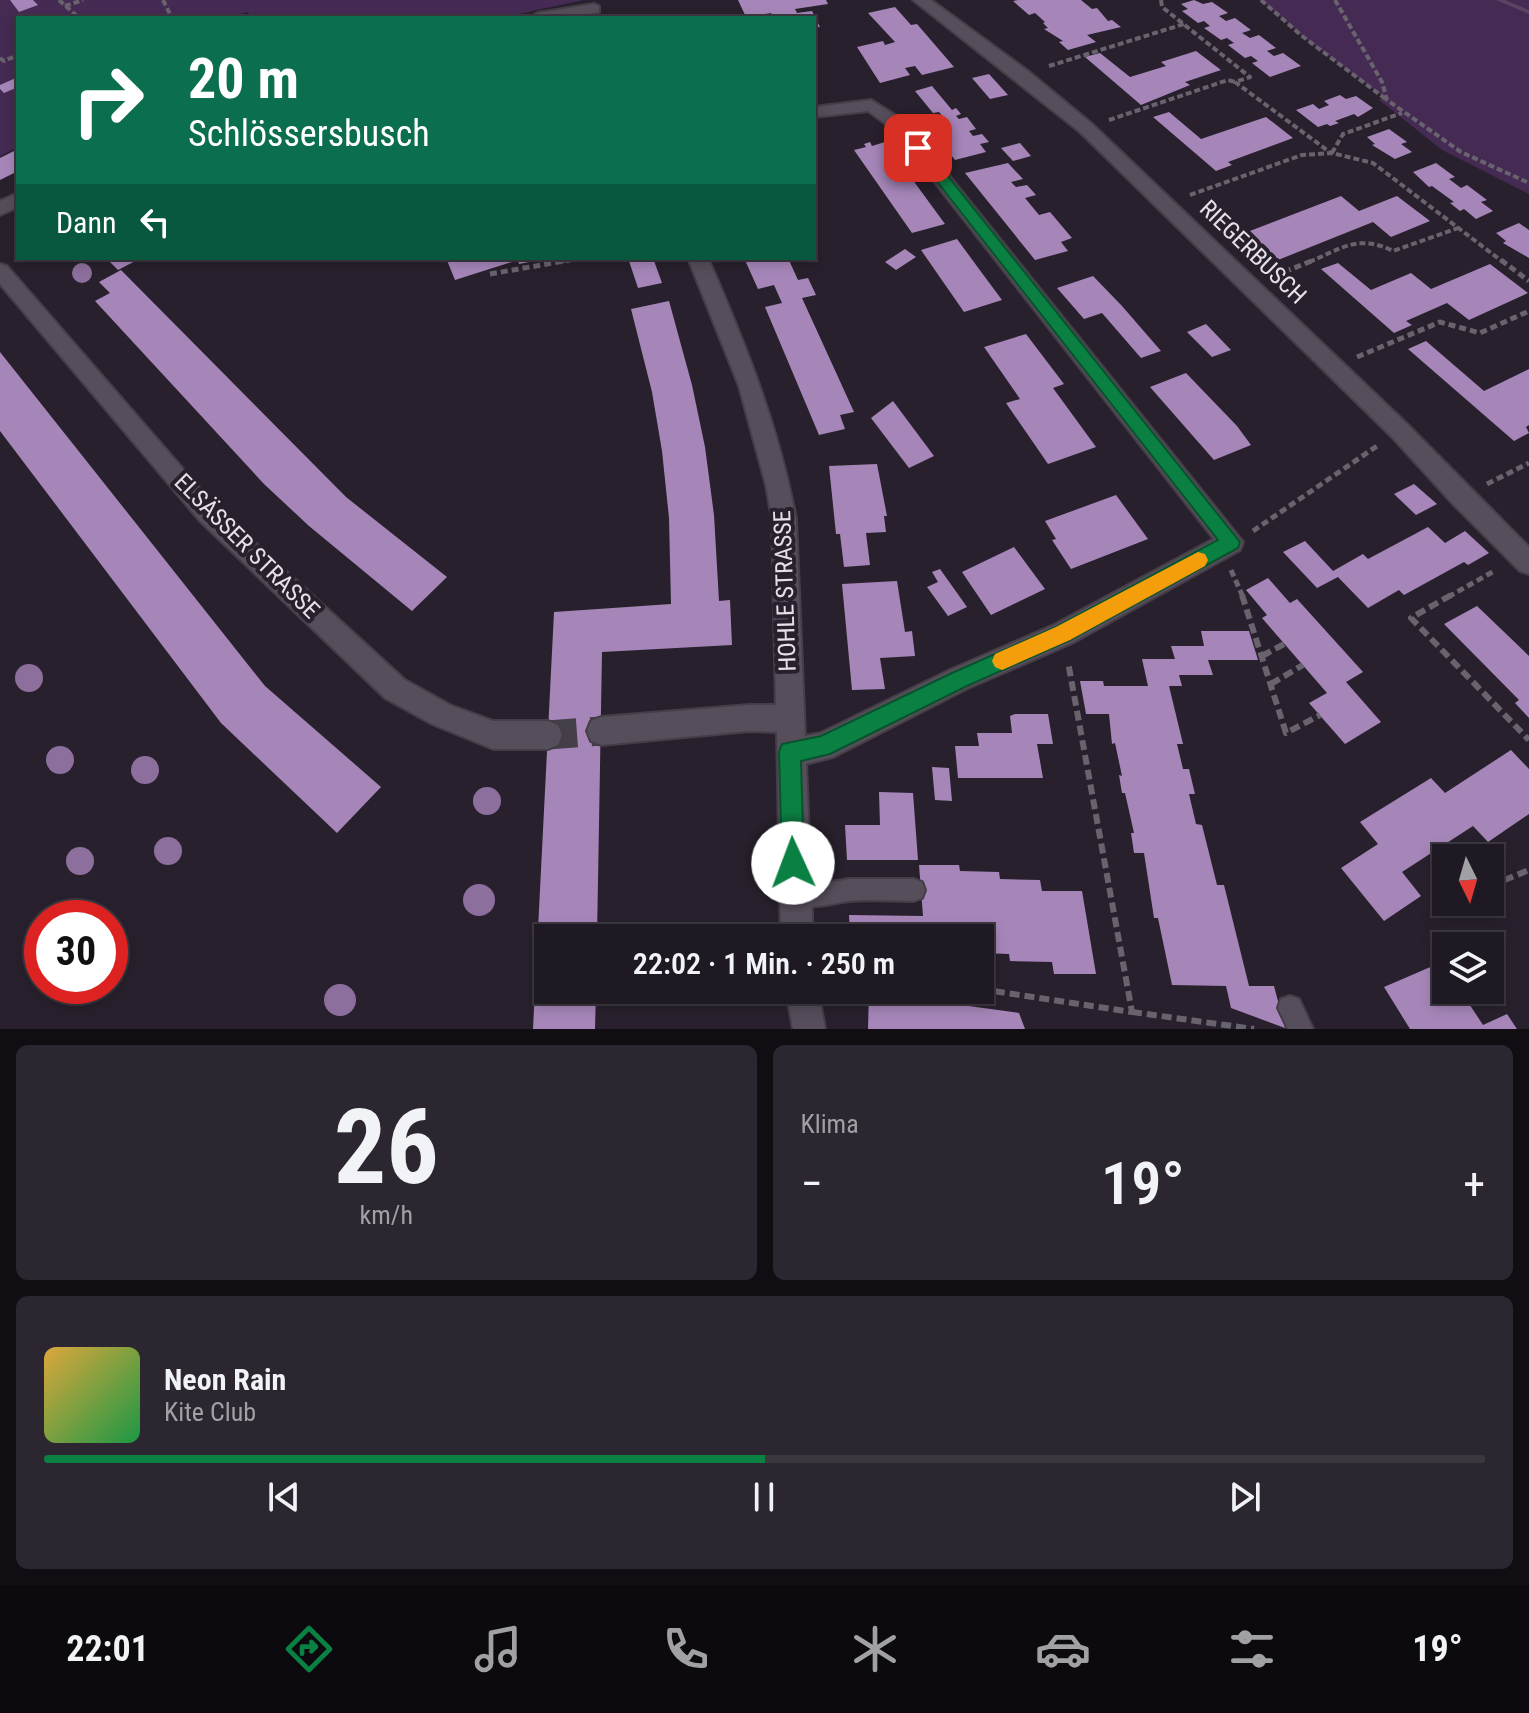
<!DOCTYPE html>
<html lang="de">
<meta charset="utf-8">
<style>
:root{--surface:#1e1922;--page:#2b262f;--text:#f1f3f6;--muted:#a1a0a5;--line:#3c3840;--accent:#0b8043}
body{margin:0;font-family:"Roboto Condensed",sans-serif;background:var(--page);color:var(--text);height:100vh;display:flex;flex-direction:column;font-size:30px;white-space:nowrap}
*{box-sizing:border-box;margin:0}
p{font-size:26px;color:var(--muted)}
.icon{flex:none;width:44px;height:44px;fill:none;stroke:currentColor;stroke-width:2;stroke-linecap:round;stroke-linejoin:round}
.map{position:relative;height:1029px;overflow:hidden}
.details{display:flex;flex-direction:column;gap:16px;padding:16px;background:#100e13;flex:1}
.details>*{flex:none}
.hud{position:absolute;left:16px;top:16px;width:800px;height:244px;border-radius:0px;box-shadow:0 4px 12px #0003,0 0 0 2px var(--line);background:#0b6e4f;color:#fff;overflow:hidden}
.needle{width:52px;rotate:175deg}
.buttons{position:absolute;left:1432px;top:844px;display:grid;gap:16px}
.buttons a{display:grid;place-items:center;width:72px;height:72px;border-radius:0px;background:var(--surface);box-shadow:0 4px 12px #0003,0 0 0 2px var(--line);font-size:40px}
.speed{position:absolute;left:24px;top:900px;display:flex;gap:16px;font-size:40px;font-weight:700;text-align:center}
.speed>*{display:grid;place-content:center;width:104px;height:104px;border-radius:50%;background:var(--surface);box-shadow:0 4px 12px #0003,0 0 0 2px var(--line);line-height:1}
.speed .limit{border:12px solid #d22;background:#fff;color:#111}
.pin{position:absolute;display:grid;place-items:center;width:68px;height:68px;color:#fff;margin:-34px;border-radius:16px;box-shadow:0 4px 12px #0006}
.me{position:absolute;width:88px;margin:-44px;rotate:358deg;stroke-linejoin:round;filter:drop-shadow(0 0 6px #0008)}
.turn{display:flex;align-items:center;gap:28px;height:168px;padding:0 40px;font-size:36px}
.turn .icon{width:104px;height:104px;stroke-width:2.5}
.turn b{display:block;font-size:56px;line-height:68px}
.then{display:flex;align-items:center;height:76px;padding:0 40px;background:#0003;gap:16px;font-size:30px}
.big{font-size:60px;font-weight:600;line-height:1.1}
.details .tile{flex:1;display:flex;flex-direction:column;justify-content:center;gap:12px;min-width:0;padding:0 28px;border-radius:12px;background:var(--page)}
.details .dial{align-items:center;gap:0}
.dial b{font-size:104px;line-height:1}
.song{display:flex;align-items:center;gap:24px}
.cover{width:96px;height:96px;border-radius:12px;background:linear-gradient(135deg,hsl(40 70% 55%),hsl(140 70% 35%))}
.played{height:8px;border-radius:4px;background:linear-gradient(90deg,var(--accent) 50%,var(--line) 50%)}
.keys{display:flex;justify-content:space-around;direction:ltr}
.heat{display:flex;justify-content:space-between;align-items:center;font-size:44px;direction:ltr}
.details .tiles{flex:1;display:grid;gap:16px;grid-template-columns:1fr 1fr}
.tile:last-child{grid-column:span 2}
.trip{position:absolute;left:534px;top:924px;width:460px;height:80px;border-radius:0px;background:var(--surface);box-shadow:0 4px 12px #0003,0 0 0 2px var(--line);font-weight:600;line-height:80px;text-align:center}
.tab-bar{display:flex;height:128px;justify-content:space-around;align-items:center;background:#0c0a0e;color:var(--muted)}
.tab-bar .icon{width:56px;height:56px}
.tab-bar .on{color:var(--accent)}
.tab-bar b{font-size:36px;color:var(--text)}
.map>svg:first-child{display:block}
</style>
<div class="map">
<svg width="1529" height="1029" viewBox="0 0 1529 1029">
<rect width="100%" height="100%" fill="#28212d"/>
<g fill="#452a53">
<path d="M0 0H584L500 18H251L248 12 225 18H18V147L0 156Z"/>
<path d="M1261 0H1529V194L1442 150 1378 99H1386L1302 36Z"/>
</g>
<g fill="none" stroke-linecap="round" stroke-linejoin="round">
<path fill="#594463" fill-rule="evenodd" d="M1496 0H1505L1529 10V14Z"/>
</g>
<g fill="#a686b9">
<path d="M10 0H33L38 5 19 12Z"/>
<path d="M738 0H826L828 4 795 9 797 13 812 11 820 27H814V18H774L771 13 746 17Z"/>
<path d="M1018 0H1081L1092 9 1097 8 1108 21 1112 20 1121 27 1087 35 1096 42 1068 50 1059 42 1063 41 1044 29 1048 28 1043 23 1045 22 1035 13 1029 15 1013 1Z"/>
<path d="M1194 0 1203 4 1212 2 1228 13 1219 16 1226 21 1235 18 1251 30 1242 33 1250 38 1259 35 1276 48 1267 51 1274 56 1283 53 1301 66 1270 77 1252 63 1258 61 1251 56 1245 58 1228 45 1234 43 1227 38 1221 40 1204 28 1210 26 1204 21 1198 23 1182 11 1188 9 1181 4Z"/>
<path d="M895 7 911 25 917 24 954 67 922 75 915 66 905 68 910 75 880 83 857 47 883 41 885 45 895 42 868 13Z"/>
<path d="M1196 51 1221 70 1185 82 1190 85 1141 105 1085 57 1100 53 1130 77 1166 66 1161 62Z"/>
<path d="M989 74 1008 95 990 99 972 78Z"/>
<path d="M18 77V87L4 93 0 89V85Z"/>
<path d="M932 86 952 110 956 108 961 114 956 116 959 119 967 117 976 129 969 131 973 136 982 134 989 142 980 144 986 152 955 160 926 123 944 118 939 112 933 113 915 91Z"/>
<path d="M1340 95 1346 99 1356 96 1373 108 1358 117 1354 114 1335 121 1339 123 1330 126 1327 124 1318 127 1296 110 1313 104 1319 109 1329 105 1324 101Z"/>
<path d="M1169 112 1201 139 1266 117 1293 138 1228 162 1232 165 1216 171 1153 117Z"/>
<path d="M1389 129 1407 142 1401 144 1412 152 1395 159 1372 145 1375 144 1367 137Z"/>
<path d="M870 142 872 146 885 142 945 224 912 233 854 150 866 147 864 144Z"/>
<path d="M1020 143 1031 156 1013 161 1001 148Z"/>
<path d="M18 149V171L0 180V158Z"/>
<path d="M1008 163 1023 179 1011 182 1016 187 1027 185 1036 195 1025 198 1039 215 1050 212 1072 238 1061 242 1068 251 1035 260 965 173Z"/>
<path d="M1436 163 1455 177 1449 179 1461 188 1467 185 1487 200 1481 202 1493 211 1476 219 1464 209 1460 211 1450 203 1454 202 1432 186 1429 187 1413 172Z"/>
<path d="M1341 196 1359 211 1397 196 1430 221 1391 237 1373 222 1273 262 1242 234Z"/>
<path d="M1519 223 1529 230V258L1503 243 1506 241 1496 233Z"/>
<path d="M957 239 979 269 1002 300 964 312 921 250Z"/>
<path d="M905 249 916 257 896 270 885 262Z"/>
<path d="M106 258H141L118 270Z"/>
<path d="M446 258H543L544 259 519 264 518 260 455 280Z"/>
<path d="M628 258H653L662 283 638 288Z"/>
<path d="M744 258H788L798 280 808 278 816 295 802 298 854 412 840 415 845 429 819 435 765 307 782 303 774 285 758 289Z"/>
<path d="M1338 263 1371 290 1411 273 1431 289 1490 264 1528 293 1469 320 1447 303 1406 321 1412 325 1394 333 1321 269Z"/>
<path d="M121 270 346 497 447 577 412 611 309 526 264 484 95 301 110 293 99 282Z"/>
<path d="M1093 276 1122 306 1161 351 1141 358 1102 313 1084 319 1057 288Z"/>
<path d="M669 301 692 385 705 447 714 515 719 601 730 600 732 645 602 652 597 938H548V990H596L595 1029H533L554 612 671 604 669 518 662 451 652 392 631 309Z"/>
<path d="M1206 324 1231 350 1212 357 1187 332Z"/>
<path d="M1026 334 1064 384 1053 388 1096 447 1048 464 1006 403 1020 399 984 347Z"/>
<path d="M1426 341 1484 391 1529 369V425L1526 427 1529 433 1514 441 1408 349Z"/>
<path d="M0 352 265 686 381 787 337 833 221 723 0 431Z"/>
<path d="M1186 373 1237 426 1251 445 1214 460 1150 387Z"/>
<path d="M893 401 934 456 909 468 871 418Z"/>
<path d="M877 464 887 516H884L886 532 866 533 870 565 844 567 840 534H836L829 466Z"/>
<path d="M1414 484 1437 504 1416 515 1394 494Z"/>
<path d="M1116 495 1148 539 1071 569 1052 540 1056 539 1045 521Z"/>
<path d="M1428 527 1445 543 1465 531 1489 553 1468 565 1464 562 1404 595 1399 590 1368 608 1338 577 1317 588 1283 552 1305 541 1333 571 1363 554 1368 559Z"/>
<path d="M1014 547 1045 589 991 615 962 572Z"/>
<path d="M940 569 967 607 948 616 927 587 938 582 932 572Z"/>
<path d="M1268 578 1290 603 1297 599 1363 672 1346 682 1381 722 1345 744 1309 703 1327 693 1262 618 1267 615 1246 590Z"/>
<path d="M897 581 905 632 912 631 915 656 880 658 885 689 852 690 842 584Z"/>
<path d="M1477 606 1529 656V718L1515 703 1519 700 1444 624Z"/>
<path d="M1201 631H1249L1258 660H1208L1213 675H1179L1182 686H1169L1183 744H1177L1183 769H1189L1195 794H1189L1196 824 1202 825 1217 885H1224L1249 986H1274L1285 1028 1231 1008 1226 986 1172 985 1158 918H1154L1144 853H1134L1131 833H1134L1125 793H1122L1119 775 1122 776 1115 743 1112 744 1109 714H1086L1080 681H1103L1104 686H1148L1142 659H1175L1171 646H1204Z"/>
<path d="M1015 714H1048L1053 744H1037L1043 778H958L955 746H979L977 733H1012L1010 716Z"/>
<path d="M1511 750 1529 769V814L1488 842 1473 826 1402 872 1421 896 1384 921 1341 868 1378 844 1360 822 1431 778 1445 793Z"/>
<path d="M932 767 949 768 952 801 935 800Z"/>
<path d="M879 792 913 793 918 860H847L845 825H880Z"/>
<path d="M919 865H959L960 871 999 872 1000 879 1040 880 1042 891H1082L1096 974H1054L1052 962 1010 961 1009 954 980 953V938H850L849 915 923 916Z"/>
<path d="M1442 962 1446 968V990H1460L1483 1025 1507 1014 1517 1029H1410L1384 987Z"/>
<path d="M869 990 947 997V1003L1019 1013 1025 1029H868Z"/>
</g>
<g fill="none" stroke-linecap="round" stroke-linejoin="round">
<path stroke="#443e49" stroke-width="29" stroke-dasharray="29 14" stroke-linecap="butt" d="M548 735 601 731"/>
<defs>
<g id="service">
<path d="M848 879H914L922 882 925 890 922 898 914 901C893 901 870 899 849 901 829 904 806 911 786 903L783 895 786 887C805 879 828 885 848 879Z"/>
<path d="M1290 996 1299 999 1313 1029H1288L1278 1008 1281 999Z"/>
</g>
<g id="minor">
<path d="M913 0H931L1028 71 1092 124 1407 424 1529 547V574L1520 571 1453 504 1391 436 1080 132Z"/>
<path d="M594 4 599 6V12L567 18H530L538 13Z"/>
<path d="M871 100 906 122 1243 542 1240 550 1072 643 968 688 833 757 806 764 813 938H781L777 732 749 731 601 745 591 741 587 731 591 721 601 717 749 705H776L772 519 766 485 739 386 688 258H708C745 343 779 427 796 519L805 736 821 733 950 670 1054 625 1214 539 894 130 868 111 814 117V107Z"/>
<path d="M18 193V207L0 215V201Z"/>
<path d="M0 264 7 266 216 507 405 680 450 705 493 721H548L558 725 562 735 558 745 548 749H493L432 724 385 698 200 521 0 284Z"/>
<path d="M786 990H818L825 1029H793Z"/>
</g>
</defs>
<use href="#service" stroke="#443e48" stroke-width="4"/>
<use href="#minor" stroke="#443e48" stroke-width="4"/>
<g stroke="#69636d" stroke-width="4" stroke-dasharray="6 3" stroke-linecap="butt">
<path d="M59 0 79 18"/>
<path d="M163 0 172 18"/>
<path d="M1161 0 1162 7 1250 77 1235 82 1331 153"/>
<path d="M1261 0 1302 36 1387 100"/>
<path d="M1335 0 1382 82 1387 100 1461 152 1529 183"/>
<path d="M65 6 83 0"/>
<path d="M0 58 4 61 18 55"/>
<path d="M1049 66 1184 24"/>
<path d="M1109 120 1228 80 1235 82"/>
<path d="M1332 153 1343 134 1402 113"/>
<path d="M1190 195 1302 155 1332 153 1373 163 1503 262"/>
<path d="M559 262 579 258"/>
<path d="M1309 262C1343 248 1358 234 1393 251L1458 228"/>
</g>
<g stroke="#69636d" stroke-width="5" stroke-dasharray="7 4" stroke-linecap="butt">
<path d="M1501 260 1529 281"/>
<path d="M490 274 570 260"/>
<path d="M1274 276 1314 260"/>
<path d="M1357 357 1440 322 1480 333 1529 311"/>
<path d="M1487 484 1529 463"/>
<path d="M1253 531 1377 446"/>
<path d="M1231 570 1243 597"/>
<path d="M1448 597 1496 570"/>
</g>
<g stroke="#69636d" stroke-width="6" stroke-dasharray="10 5" stroke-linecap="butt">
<path d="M1242 595 1286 733 1320 715"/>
<path d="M1451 595 1411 618 1529 740"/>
<path d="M1262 656 1284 644"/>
<path d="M1271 684 1303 665"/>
<path d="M1490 886 1529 870"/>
<path d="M1434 909 1451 902"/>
<path d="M980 989 1132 1012 1068 662"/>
<path d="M1132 1012 1254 1029"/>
</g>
<use href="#service" fill="#564e5b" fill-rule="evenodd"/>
<use href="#minor" fill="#564e5b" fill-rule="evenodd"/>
</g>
<g fill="#8c6f9d">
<circle cx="82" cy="273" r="10"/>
<circle cx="29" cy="678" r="14"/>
<circle cx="60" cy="760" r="14"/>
<circle cx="145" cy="770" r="14"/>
<circle cx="487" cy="801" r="14"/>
<circle cx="168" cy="851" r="14"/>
<circle cx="80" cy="861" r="14"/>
<circle cx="479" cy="900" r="16"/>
<circle cx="340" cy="1000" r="16"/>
</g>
<path fill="#0b8043" stroke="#07532c" stroke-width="2" d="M918 144 923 145 1240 542 1238 548 1070 640 967 686 830 754 801 761 804 863 801 871 793 875 785 871 782 863 779 752 782 744 821 736 952 673 1056 627 1218 540 913 151 911 148Z"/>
<path fill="#f59e0b" d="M1198 552 1205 554 1208 560 1205 566 1070 640 1002 670 995 667 992 661 995 654 1056 627Z"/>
<g text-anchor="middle" stroke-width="8" stroke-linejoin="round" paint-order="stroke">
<g font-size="24" fill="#e6e1e9" stroke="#28212d">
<text transform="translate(1253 252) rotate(44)" y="8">RIEGERBUSCH</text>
<text transform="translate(247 546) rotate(45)" y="8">ELSÄSSER STRASSE</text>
<text transform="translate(785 591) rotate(-92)" y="8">HOHLE STRASSE</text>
</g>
</g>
</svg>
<div class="buttons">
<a><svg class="needle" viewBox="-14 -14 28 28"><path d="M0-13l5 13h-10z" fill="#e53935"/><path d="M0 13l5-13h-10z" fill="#a1a0a5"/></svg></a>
<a><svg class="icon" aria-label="layers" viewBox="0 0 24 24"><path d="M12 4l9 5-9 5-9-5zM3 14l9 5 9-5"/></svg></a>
</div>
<div class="speed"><div class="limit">30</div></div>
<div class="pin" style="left:918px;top:148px;background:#d93025"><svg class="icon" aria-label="arrive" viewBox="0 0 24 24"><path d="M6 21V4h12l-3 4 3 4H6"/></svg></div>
<svg class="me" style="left:793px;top:863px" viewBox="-20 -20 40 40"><circle r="19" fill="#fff"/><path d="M0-13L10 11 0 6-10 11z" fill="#0b8043"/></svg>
<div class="trip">22:02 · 1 Min. · 250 m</div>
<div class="hud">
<div class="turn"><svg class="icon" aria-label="right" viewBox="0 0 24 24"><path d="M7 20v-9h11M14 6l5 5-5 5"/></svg><div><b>20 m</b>Schlössersbusch</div></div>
<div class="then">Dann<svg class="icon" aria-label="left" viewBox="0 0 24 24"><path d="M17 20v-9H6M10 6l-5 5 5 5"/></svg></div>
</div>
</div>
<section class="details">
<div class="tiles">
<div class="tile dial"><b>26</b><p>km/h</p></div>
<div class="tile"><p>Klima</p>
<div class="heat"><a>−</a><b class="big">19°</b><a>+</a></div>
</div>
<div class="tile">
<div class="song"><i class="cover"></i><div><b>Neon Rain</b><p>Kite Club</p></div></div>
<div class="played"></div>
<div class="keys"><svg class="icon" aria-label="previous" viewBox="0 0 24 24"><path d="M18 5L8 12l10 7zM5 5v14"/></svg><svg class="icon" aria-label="pause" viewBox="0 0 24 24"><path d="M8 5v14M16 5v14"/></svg><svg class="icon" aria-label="next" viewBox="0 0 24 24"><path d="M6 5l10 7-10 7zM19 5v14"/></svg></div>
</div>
</div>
</section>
<nav class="tab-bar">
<b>22:01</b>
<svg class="icon on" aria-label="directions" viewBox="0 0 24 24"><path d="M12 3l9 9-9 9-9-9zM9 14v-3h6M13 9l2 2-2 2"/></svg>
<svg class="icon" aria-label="music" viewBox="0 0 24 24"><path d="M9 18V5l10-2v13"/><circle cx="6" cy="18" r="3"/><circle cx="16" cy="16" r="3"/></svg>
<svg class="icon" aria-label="phone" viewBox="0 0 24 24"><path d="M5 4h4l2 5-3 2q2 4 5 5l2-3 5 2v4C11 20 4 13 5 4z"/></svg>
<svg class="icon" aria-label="climate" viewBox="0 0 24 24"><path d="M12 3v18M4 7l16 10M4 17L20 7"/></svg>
<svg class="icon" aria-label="car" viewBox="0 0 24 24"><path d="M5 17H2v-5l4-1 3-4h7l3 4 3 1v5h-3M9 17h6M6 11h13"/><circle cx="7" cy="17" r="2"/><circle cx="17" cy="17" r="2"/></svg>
<svg class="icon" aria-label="filters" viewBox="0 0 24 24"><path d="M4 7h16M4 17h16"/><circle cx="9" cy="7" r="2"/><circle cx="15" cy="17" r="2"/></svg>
<b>19°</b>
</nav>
